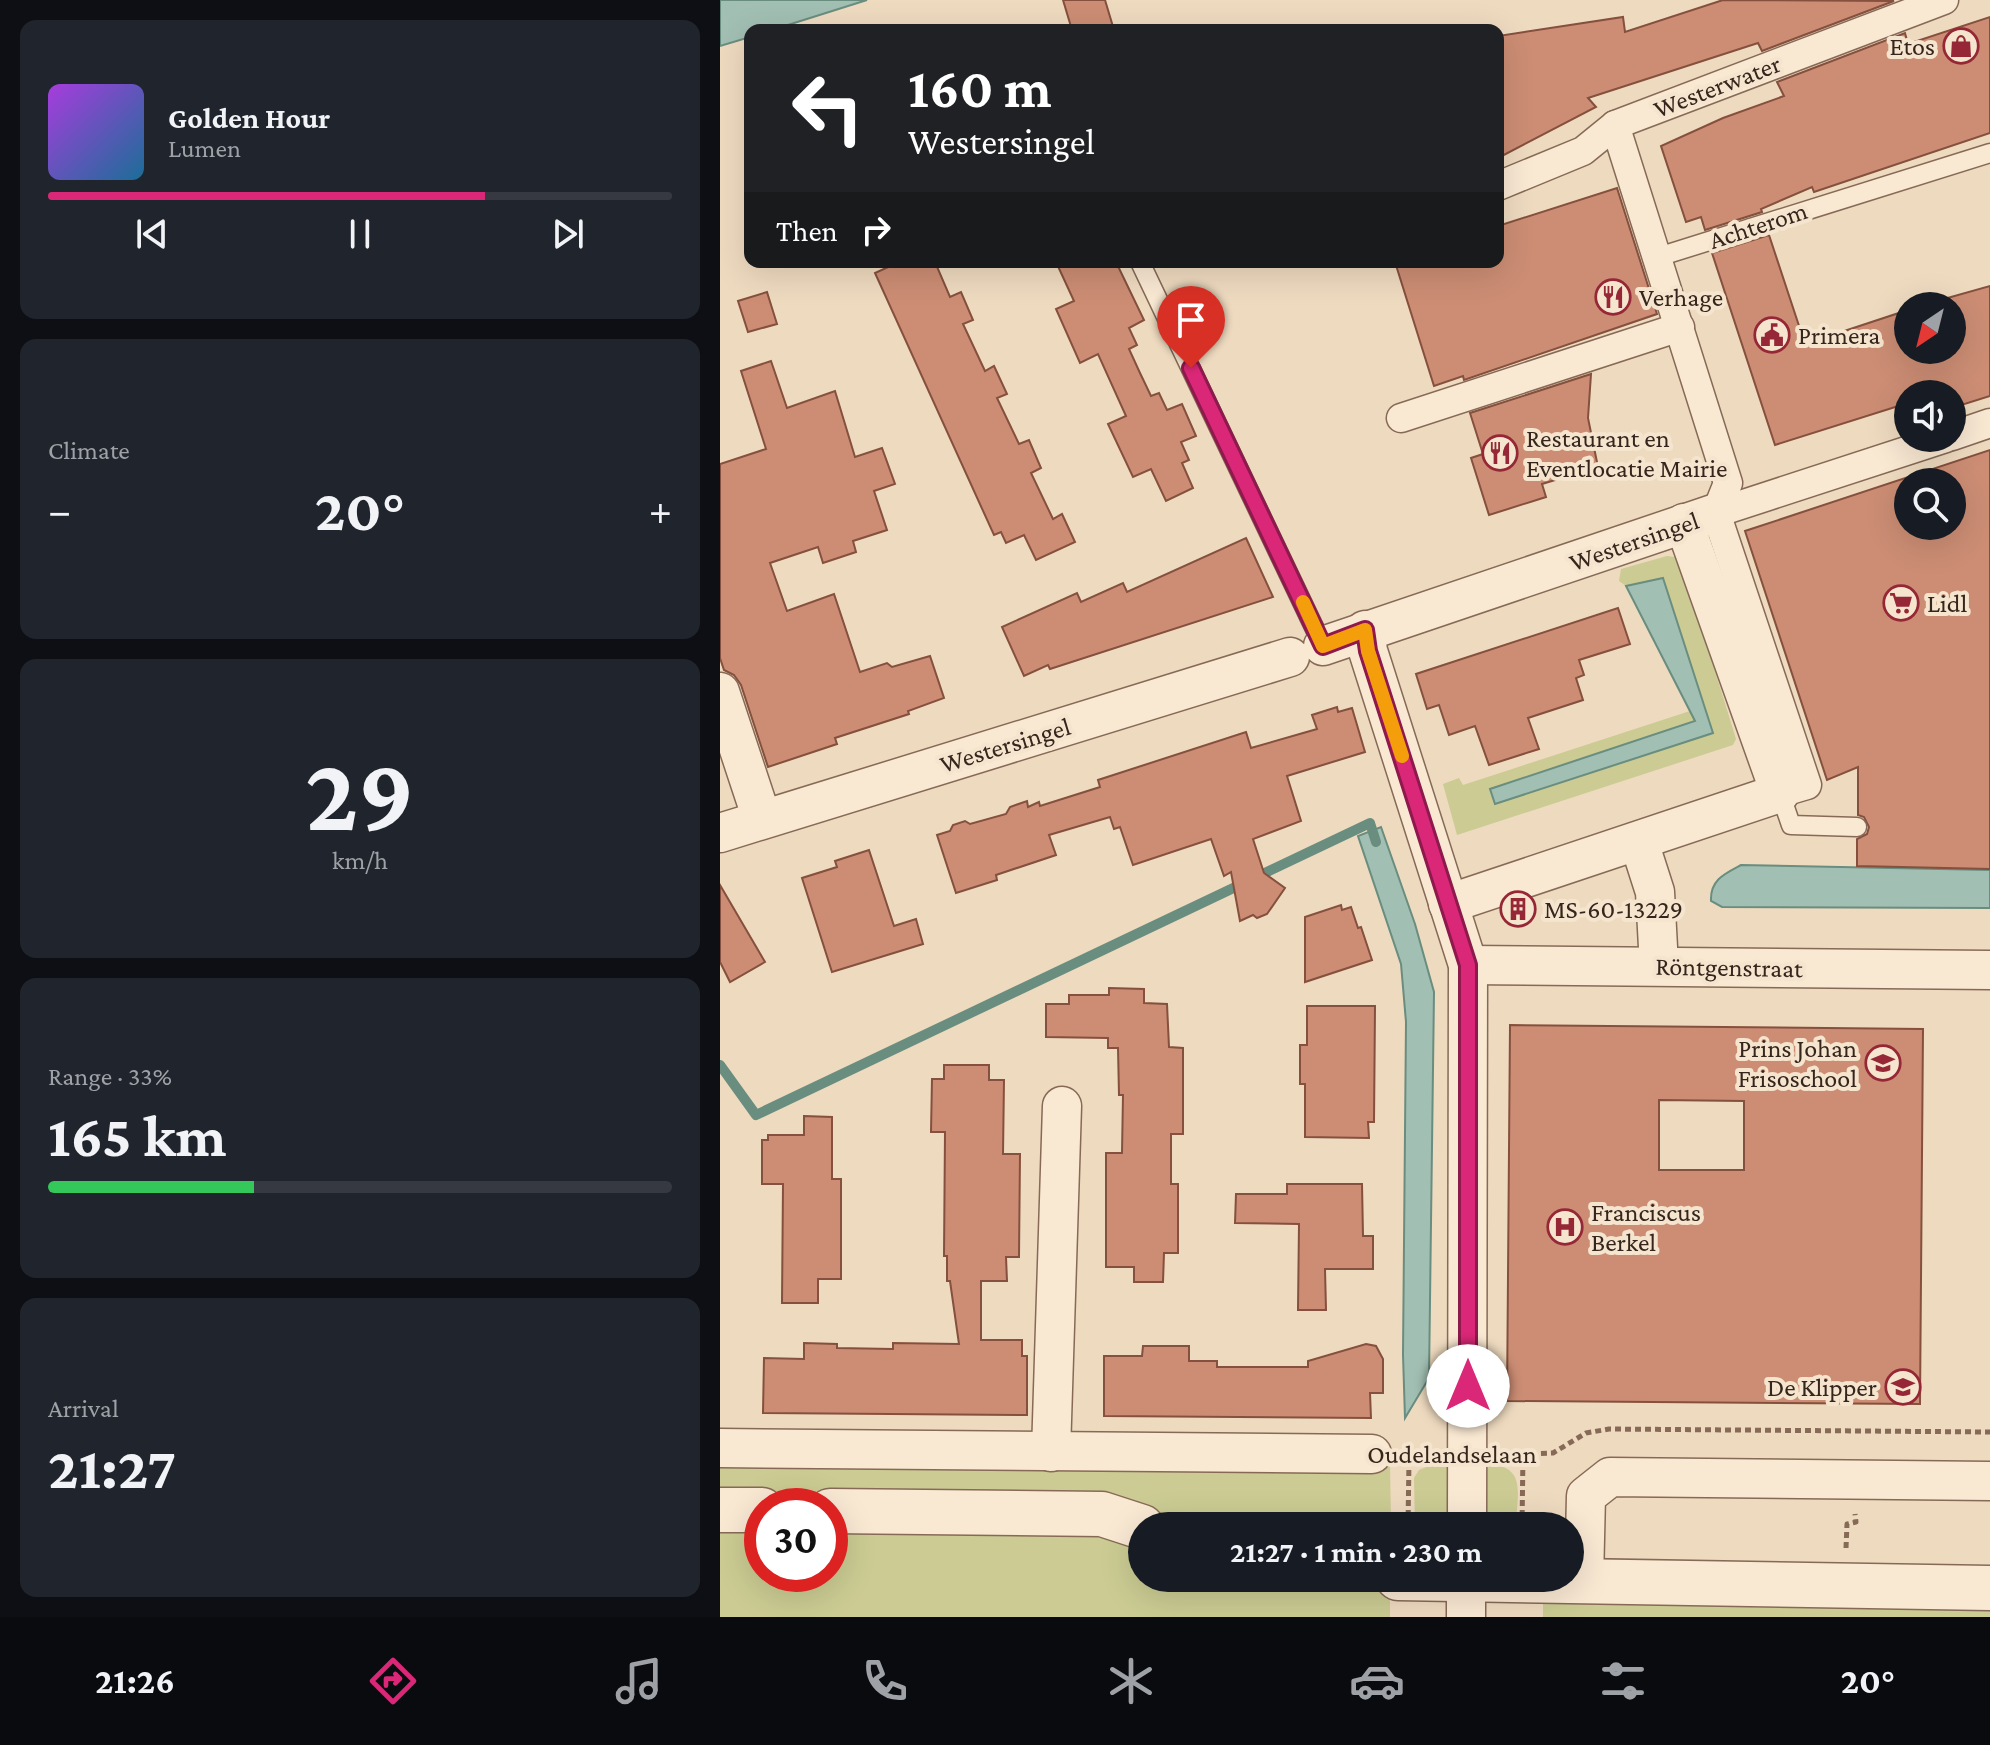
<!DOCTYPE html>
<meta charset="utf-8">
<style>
:root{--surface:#171b24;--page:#20242c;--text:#f1f3f6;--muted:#9ea1a6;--line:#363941;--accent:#db2777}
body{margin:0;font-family:"Crimson Pro",serif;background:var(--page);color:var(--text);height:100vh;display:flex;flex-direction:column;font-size:30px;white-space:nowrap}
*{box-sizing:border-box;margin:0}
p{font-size:26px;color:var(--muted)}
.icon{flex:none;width:44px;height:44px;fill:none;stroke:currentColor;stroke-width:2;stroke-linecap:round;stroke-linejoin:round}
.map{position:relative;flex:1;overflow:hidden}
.panel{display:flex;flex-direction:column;gap:20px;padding:20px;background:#0d0f14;width:720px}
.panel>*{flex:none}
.guide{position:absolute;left:24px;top:24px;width:760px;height:244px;border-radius:16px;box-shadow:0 8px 32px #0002;background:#202124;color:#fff;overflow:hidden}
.needle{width:52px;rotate:215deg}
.fabs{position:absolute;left:1174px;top:292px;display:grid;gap:16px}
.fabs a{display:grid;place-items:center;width:72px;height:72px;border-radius:50%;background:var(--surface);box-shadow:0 8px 32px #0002;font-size:40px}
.speed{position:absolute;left:24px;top:1488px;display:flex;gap:16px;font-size:40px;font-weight:700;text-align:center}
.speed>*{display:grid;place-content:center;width:104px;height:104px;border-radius:50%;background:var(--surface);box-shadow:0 8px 32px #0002;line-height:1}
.speed .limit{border:12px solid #d22;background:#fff;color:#111}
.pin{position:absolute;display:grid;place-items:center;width:68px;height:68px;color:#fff;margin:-82px -34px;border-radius:50% 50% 50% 0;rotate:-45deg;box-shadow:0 0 8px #0007}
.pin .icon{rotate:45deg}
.me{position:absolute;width:88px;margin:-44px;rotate:0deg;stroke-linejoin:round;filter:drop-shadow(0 0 6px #0008)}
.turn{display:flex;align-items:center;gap:28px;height:168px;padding:0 32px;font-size:36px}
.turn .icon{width:104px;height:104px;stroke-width:2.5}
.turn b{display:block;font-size:56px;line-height:68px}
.then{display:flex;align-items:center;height:76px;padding:0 32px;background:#0003;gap:16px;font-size:30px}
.big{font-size:60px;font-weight:700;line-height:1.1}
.panel .widget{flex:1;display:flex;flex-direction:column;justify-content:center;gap:12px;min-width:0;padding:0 28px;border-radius:16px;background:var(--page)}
.panel .dial{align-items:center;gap:0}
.dial b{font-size:104px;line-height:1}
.song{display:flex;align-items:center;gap:24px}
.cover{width:96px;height:96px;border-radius:12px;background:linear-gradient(135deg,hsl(280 70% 55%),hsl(200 70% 35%))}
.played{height:8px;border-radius:4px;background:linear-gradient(90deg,var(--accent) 70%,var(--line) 70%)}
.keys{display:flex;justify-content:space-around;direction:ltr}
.heat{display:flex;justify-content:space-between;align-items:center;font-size:44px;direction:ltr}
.charge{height:12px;border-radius:6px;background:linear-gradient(90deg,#34c759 33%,var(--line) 0)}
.trip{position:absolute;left:408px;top:1512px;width:456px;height:80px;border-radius:40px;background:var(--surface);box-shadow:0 8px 32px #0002;font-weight:700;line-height:80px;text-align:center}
.tab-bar{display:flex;height:128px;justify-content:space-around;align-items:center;background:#090b0e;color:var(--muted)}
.tab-bar .icon{width:56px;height:56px}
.tab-bar .current{color:var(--accent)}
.tab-bar b{font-size:36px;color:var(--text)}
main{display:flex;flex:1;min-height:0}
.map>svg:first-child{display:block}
</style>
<main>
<section class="panel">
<div class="widget">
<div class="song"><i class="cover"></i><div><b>Golden Hour</b><p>Lumen</p></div></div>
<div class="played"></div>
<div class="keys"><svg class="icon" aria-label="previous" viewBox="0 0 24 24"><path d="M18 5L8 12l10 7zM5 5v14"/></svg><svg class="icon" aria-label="pause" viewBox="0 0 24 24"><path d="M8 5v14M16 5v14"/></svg><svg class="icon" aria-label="next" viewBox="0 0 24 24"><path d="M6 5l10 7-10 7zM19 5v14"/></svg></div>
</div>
<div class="widget"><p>Climate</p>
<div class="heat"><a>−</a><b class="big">20°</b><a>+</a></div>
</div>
<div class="widget dial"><b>29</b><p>km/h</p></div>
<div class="widget"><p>Range · 33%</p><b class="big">165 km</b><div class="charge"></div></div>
<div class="widget"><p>Arrival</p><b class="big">21:27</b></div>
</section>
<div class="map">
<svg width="1270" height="1617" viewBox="0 0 1270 1617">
<rect width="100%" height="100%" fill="#eedabf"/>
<g fill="#cbcb93">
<path d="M947 556 955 557 963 567 1016 739 1013 745 737 835 723 784 739 778 743 785 970 711 976 721 770 789 775 803 993 733 943 578 906 586 899 581 901 569Z"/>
<path d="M0 1458 670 1465 671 1526H444L401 1504 0 1499Z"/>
<path d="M763 1464C808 1464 797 1492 796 1526H762Z"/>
<path d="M711 1465 733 1466 732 1526H695L694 1478 699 1470Z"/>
<path d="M0 1523H42V1574H110V1523L422 1537V1578H511L525 1583 670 1588V1617H0Z"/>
<path d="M823 1591 1270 1598V1617H823Z"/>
</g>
<g fill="#a2bfb3" stroke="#698d7f" stroke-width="2">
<path d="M0 0H147L52 30H30V37L0 46Z"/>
<path d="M943 578 993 733 775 804 770 789 975 721 906 586Z"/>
<path d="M661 827 695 924 714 992 709 1378 685 1418 683 1355 686 1022 681 964 638 836Z"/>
<path d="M1021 865 1270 870V908L1002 907 991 901C990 880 1004 874 1021 865Z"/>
</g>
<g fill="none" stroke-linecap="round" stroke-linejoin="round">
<path stroke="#698d7f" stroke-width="10" d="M0 1065 36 1115 650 823 656 842"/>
</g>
<g fill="#cc8d74" stroke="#85503d" stroke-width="2" fill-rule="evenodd">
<path d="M343 0H385L394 30H352Z"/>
<path d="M1003 0 1174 1 1042 51 1038 43 868 98 876 107 778 158V36L903 17 905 32Z"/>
<path d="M1270 17V133L1094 192 1092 187 1041 209 1042 212 985 230 981 217 966 222 941 146 1003 118 1064 96 1057 82 1185 33 1188 44Z"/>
<path d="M897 188 937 314 744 380 743 376 714 386 675 262H778V226Z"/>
<path d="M1049 235 1085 344 1188 310V350H1232V306H1199L1270 286V396L1232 408V390L1218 394H1188V403L1055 445 992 253Z"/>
<path d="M179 262H215L230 297 241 292 253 320 243 324 265 371 274 366 287 394 277 398 299 444 309 440 321 468 311 473 333 519 342 514 355 542 316 560 304 535 286 543 281 532 274 535 155 273Z"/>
<path d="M336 262H396L424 320 409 328 417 345 409 349 420 373 431 396 439 393 447 410 462 404 476 436 461 442 469 460 462 463 473 488 446 501 431 469 413 477 388 424 406 416 378 354 360 363 336 309 354 301Z"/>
<path d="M47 292 57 324 28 332 18 301Z"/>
<path d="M51 361 67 408 115 391 135 457 162 448 175 484 154 491 167 530 133 541 136 552 103 563 98 547 50 563 67 611 114 594 140 672 167 663 172 667 210 656 224 698 188 711 189 714 115 738 117 744 48 767 21 685 14 675 4 670 0 658V464L46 449 21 371Z"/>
<path d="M871 374 868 418 878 467 822 484 826 497 769 515 751 458 763 454 750 413Z"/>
<path d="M1270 450V869L1137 866V839L1147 834 1149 827 1144 817 1138 815V767L1107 780 1025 531ZM1188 482H1232V526H1188Z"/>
<path d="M526 538 553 597 330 669 328 665 304 676 282 627 357 593 361 602 403 583 407 592Z"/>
<path d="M898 608 910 644 859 660 864 675 856 678 863 700 808 718 819 749 769 765 755 726 729 735 719 705 707 709 696 674Z"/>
<path d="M617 707 618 712 632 708 645 752 567 776 581 821 533 839 544 873 565 888 547 914 537 918 533 915 520 921 511 872 504 876 491 839 413 865 400 827 394 829 390 817 329 835 336 855 276 875 277 880 236 893 217 835 230 831 233 825 245 821 250 824 286 814 290 807 307 801 308 807 319 802 320 806 380 787 378 780 526 732 531 748 597 729 592 715Z"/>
<path d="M149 850 174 926 196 919 203 944 112 972 82 878 117 867 115 861Z"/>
<path d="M0 885 45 962 10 982 0 962Z"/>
<path d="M621 905 622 910 631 907 638 928 641 927 652 960 585 982V917Z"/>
<path d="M389 988 424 989V1003L447 1004 449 1047 463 1048V1134H451V1184H458V1253H444L443 1282H414V1267H386V1153H402L403 1095H399L398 1048H388V1038L326 1037V1004H349V995H389Z"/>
<path d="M587 1006H655L654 1122H648L649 1138 585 1137V1084H580V1045H587Z"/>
<path d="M790 1025 1203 1029 1200 1404 787 1401ZM939 1100 1024 1101V1170H939Z"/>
<path d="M224 1065H269V1080H284L283 1154H300L299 1257H286L287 1281H261V1340H302V1356H307V1415L43 1413 44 1358 84 1359V1343L117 1344V1348L173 1349V1343L239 1344 230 1281H227V1256H224L225 1132H211L212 1079H224Z"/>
<path d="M84 1116 112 1117V1179H121V1279H98V1303H62L63 1184H42V1140H48V1135H84Z"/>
<path d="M567 1184H642L643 1236H653V1269H605L606 1310H578L579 1224 515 1223 516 1194H567Z"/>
<path d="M646 1344 656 1346 663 1359V1393H650L651 1418 384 1416V1356H422L423 1346H469V1361H497V1367H588V1361Z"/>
</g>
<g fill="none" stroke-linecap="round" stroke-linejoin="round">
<defs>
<g id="service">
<path d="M938 257 1270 153"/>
<path d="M420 262 603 646"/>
<path d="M1060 793 1071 825 1137 827"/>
</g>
<g id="pedestrian">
<path d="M895 125 1008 483 996 513"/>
<path d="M778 186 863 151 895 125 1224 0"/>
<path d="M681 418 960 327"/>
<path d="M1232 436 1270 423"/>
<path d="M996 513 1087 785 1060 793"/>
<path d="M996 513 1226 438"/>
</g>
<g id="minor">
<path d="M645 630 648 651 748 965 747 1526"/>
<path d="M603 646 996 513"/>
<path d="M0 692 42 819"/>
<path d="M0 833 570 657"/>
<path d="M919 842 935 892 939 966"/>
<path d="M728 904 1060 793 964 523"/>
<path d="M748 965 1270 970"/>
<path d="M0 1448 652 1454"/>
<path d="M331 1452 342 1106"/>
<path d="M864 1581 866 1496 890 1477 1270 1481"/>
<path d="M746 1617V1578"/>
</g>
<g id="tertiary">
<path d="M0 1510H42"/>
<path d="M110 1511 382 1514 422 1527"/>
<path d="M678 1578 1270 1588"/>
</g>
</defs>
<use href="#service" stroke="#866a57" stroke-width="21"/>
<use href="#pedestrian" stroke="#866a57" stroke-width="31"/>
<use href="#minor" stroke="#866a57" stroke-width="41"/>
<use href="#tertiary" stroke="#866a57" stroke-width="47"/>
<g stroke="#866a57" stroke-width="5" stroke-dasharray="6 4" stroke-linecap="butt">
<path d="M685 1455 715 1454"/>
<path d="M781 1455 833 1453 866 1433 889 1429 1270 1432"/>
<path d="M688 1526 689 1460"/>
<path d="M802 1526 803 1455"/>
<path d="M1126 1548 1127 1524 1136 1522 1135 1514"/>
</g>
<use href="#service" stroke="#f9e8d2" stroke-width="18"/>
<use href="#pedestrian" stroke="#f9e8d2" stroke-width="28"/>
<use href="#minor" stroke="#f9e8d2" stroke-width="38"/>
<use href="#tertiary" stroke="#f9e8d2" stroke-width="44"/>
</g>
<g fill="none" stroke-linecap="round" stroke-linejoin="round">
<defs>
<path id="route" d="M471 368 603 646 645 630 648 651 748 965V1386"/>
</defs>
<use href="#route" stroke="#8e194d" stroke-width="20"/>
<use href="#route" stroke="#db2777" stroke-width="14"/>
<path stroke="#f59e0b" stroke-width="14" d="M583 602 603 646 645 630 648 651 682 756"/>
</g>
<defs>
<symbol id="shop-ring" viewBox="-11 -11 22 22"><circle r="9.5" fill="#f5e5ce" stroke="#952736" stroke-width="1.5"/><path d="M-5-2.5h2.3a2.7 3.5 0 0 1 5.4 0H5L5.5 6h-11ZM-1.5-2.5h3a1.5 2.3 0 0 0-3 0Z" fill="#952736"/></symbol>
<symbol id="restaurant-ring" viewBox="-11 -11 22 22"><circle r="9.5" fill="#f5e5ce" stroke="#952736" stroke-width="1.5"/><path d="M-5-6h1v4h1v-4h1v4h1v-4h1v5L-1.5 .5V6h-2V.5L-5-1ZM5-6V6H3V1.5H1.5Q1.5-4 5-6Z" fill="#952736"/></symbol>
<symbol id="civic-ring" viewBox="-11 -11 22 22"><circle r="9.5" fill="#f5e5ce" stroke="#952736" stroke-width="1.5"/><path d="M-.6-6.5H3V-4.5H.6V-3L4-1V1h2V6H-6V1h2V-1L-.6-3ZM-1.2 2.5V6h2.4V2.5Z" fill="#952736"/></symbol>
<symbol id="supermarket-ring" viewBox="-11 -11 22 22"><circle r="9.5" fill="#f5e5ce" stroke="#952736" stroke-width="1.5"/><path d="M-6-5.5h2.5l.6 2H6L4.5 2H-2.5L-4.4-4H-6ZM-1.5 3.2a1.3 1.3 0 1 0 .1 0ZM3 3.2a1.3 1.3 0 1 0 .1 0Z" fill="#952736"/></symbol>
<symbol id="building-ring" viewBox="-11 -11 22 22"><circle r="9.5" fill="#f5e5ce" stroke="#952736" stroke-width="1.5"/><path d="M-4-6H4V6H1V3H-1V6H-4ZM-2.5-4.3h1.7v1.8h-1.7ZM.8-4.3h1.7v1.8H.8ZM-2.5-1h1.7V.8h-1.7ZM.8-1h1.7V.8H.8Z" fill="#952736"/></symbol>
<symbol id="school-ring" viewBox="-11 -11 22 22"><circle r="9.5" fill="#f5e5ce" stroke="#952736" stroke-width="1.5"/><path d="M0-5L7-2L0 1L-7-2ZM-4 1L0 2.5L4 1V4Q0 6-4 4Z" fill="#952736"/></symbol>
<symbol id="hospital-ring" viewBox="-11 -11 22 22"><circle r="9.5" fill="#f5e5ce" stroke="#952736" stroke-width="1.5"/><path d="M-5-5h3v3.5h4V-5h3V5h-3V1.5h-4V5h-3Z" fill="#952736"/></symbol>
</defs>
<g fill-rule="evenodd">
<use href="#shop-ring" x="1221" y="26" width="40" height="40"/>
<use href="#restaurant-ring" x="873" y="277" width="40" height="40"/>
<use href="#civic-ring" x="1032" y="315" width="40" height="40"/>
<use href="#restaurant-ring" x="760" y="433" width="40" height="40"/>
<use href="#supermarket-ring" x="1161" y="583" width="40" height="40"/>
<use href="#building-ring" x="778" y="889" width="40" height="40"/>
<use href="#school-ring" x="1143" y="1043" width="40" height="40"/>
<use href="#hospital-ring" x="825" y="1207" width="40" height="40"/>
<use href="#school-ring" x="1163" y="1367" width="40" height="40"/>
</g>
<g text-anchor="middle" stroke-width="8" stroke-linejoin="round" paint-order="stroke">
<g font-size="26" fill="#35251c" stroke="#f5e5ce" text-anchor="start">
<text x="1215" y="55" text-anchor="end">Etos</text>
<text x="919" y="306">Verhage</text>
<text x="1078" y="344">Primera</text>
<text x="806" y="447">Restaurant en<tspan x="806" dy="30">Eventlocatie Mairie</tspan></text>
<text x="1207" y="612">Lidl</text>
<text x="824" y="918">MS-60-13229</text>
<text x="1137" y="1057" text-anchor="end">Prins Johan<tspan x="1137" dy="30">Frisoschool</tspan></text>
<text x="871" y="1221">Franciscus<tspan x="871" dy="30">Berkel</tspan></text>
<text x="1157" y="1396" text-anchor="end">De Klipper</text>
</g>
<g font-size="26" fill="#35251c" stroke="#f5e5ce">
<text transform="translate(997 86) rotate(-21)" y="9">Westerwater</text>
<text transform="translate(1038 225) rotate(-18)" y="9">Achterom</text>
<text transform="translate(914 541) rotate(-19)" y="9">Westersingel</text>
<text transform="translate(285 745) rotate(-17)" y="9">Westersingel</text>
<text transform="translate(1009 967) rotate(1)" y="9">Röntgenstraat</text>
<text x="732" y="1463">Oudelandselaan</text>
</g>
</g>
</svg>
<div class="fabs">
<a><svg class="needle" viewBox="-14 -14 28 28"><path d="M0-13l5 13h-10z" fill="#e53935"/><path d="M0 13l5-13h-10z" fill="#9ea1a6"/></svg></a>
<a><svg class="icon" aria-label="sound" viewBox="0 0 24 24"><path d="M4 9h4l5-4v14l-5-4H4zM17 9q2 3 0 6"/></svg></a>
<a><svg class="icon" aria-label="search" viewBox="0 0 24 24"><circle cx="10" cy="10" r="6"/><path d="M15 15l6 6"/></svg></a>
</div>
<div class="speed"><div class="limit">30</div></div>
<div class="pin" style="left:471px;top:368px;background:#d93025"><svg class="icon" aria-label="arrive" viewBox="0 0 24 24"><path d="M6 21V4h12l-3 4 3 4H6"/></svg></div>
<svg class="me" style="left:748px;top:1386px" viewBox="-20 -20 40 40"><circle r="19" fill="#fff"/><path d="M0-13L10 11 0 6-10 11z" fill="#db2777"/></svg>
<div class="trip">21:27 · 1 min · 230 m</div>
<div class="guide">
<div class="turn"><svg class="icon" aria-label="left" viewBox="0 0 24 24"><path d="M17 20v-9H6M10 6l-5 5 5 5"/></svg><div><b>160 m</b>Westersingel</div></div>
<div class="then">Then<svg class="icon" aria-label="right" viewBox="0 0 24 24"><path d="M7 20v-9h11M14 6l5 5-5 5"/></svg></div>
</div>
</div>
</main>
<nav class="tab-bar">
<b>21:26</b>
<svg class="icon current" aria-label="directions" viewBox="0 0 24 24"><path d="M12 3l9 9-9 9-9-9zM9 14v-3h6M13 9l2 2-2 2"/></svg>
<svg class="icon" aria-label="music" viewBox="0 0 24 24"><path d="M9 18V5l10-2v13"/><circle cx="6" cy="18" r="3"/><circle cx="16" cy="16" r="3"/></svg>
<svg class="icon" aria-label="phone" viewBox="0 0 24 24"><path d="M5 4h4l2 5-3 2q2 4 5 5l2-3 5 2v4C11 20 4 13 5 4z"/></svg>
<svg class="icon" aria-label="climate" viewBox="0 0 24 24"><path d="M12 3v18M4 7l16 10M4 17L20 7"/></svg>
<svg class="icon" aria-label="car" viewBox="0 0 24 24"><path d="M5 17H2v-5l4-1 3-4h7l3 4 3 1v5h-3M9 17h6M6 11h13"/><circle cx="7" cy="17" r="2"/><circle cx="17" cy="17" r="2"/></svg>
<svg class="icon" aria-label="filters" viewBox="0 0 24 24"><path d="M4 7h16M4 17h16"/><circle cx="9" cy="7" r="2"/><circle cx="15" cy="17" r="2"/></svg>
<b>20°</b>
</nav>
